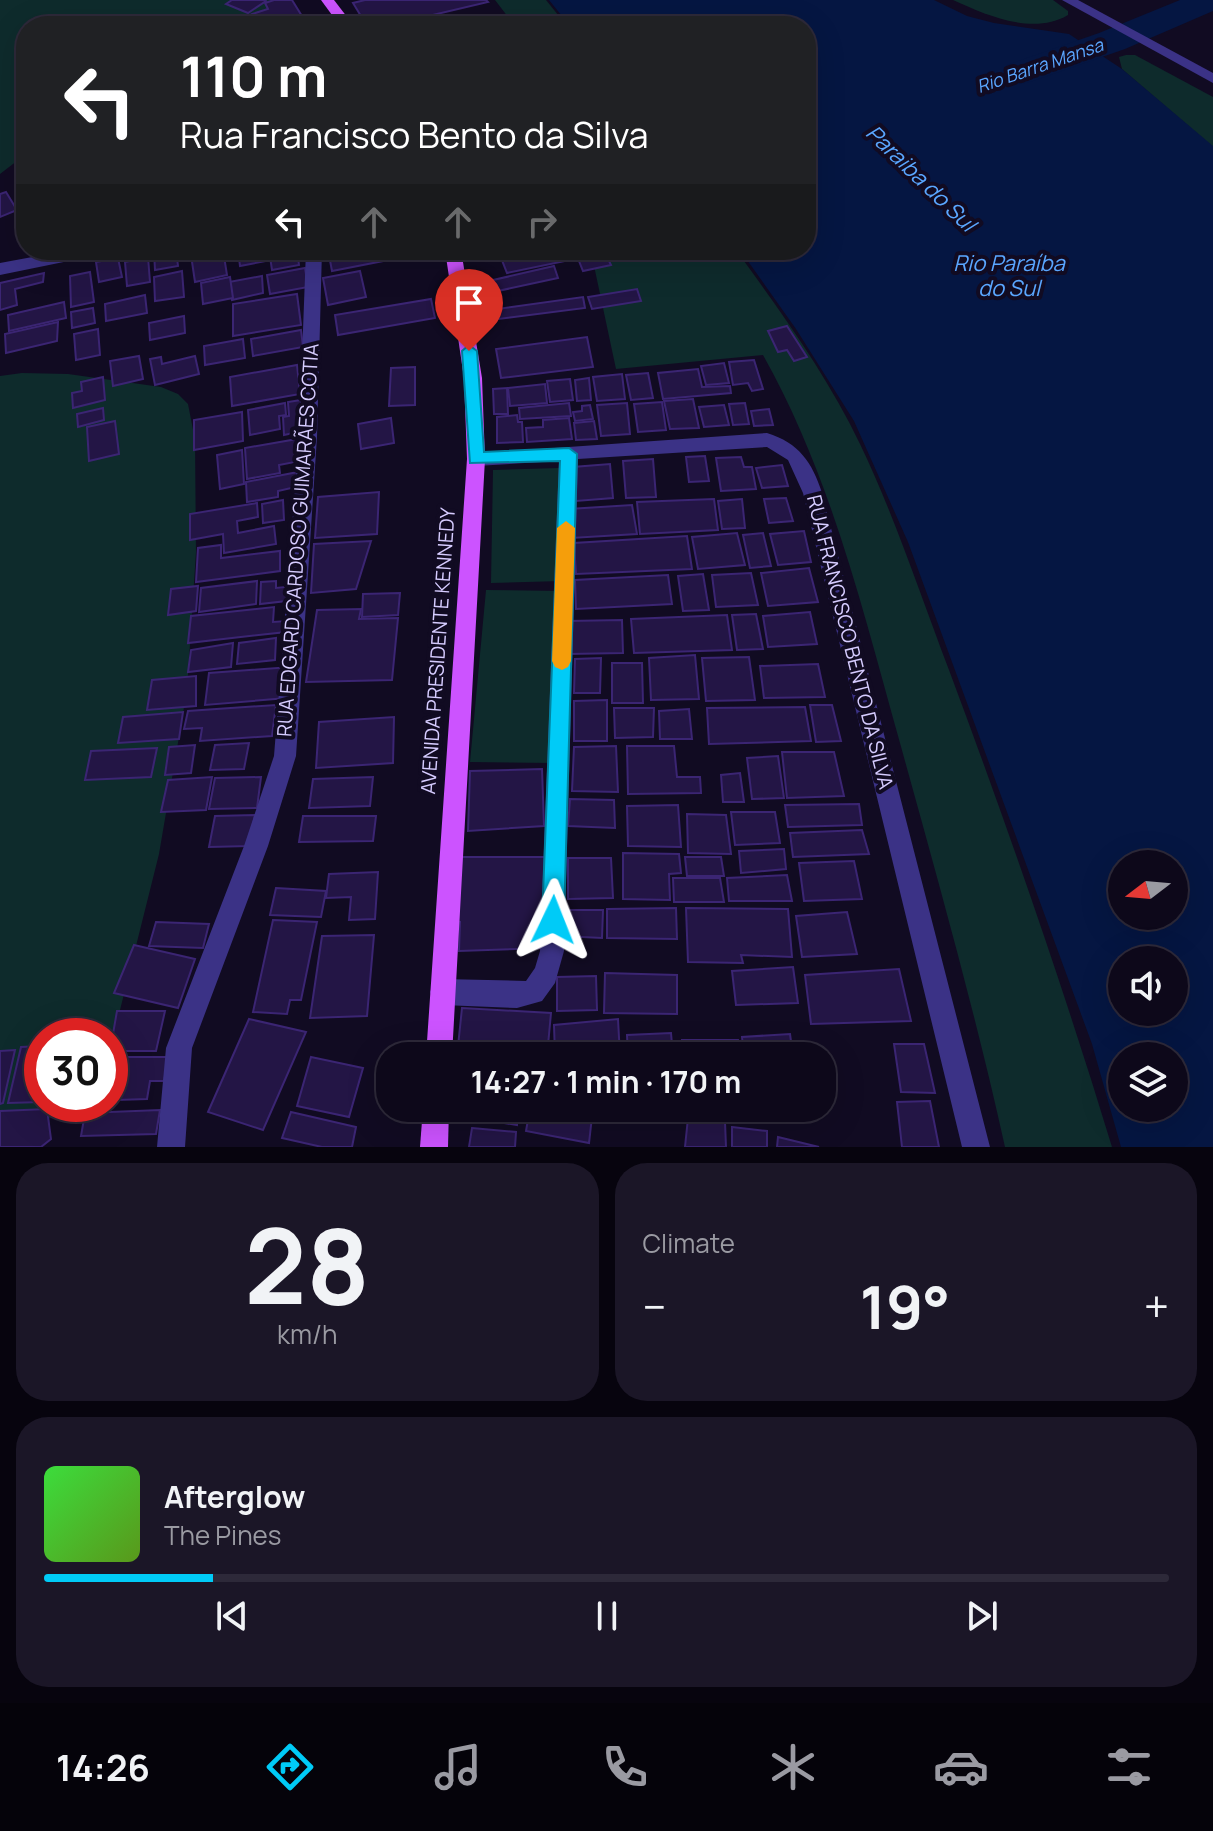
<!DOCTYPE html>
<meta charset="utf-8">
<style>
:root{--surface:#0d081a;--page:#1b1627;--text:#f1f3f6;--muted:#9a9aa2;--line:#2d2939;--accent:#00cbf7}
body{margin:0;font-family:Manrope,sans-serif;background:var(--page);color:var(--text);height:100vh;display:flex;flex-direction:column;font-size:30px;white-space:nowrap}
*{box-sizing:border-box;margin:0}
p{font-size:26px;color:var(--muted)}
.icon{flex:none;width:44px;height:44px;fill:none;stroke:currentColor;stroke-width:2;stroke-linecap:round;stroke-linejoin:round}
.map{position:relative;height:1147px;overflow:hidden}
.panel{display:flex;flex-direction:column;gap:16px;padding:16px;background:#07040e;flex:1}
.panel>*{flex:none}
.top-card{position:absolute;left:16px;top:16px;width:800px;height:244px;border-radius:32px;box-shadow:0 8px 32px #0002,0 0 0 2px var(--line);background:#202124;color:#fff;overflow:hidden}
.needle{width:52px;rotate:254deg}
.tools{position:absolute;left:1108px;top:850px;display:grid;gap:16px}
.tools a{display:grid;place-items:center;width:80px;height:80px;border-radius:50%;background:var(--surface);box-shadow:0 8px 32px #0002,0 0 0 2px var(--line);font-size:40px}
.speed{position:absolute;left:24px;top:1018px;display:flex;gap:16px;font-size:40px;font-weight:700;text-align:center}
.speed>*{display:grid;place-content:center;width:104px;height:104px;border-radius:50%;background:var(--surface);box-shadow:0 8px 32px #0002,0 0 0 2px var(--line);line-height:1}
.speed .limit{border:12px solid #d22;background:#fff;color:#111}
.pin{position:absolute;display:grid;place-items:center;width:68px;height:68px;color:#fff;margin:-82px -34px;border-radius:50% 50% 50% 0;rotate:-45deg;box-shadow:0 0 8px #0007}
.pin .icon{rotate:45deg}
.me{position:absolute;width:88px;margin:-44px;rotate:2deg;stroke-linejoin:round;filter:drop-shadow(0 0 6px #0008)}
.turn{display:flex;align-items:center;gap:28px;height:168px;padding:0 32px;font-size:36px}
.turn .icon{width:104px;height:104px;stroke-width:2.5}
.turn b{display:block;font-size:56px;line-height:68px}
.lanes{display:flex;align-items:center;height:76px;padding:0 32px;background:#0003;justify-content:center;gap:40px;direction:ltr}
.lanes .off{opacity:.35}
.big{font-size:60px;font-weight:700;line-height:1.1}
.panel .card{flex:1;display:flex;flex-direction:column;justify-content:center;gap:12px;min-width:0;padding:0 28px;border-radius:32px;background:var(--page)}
.panel .dial{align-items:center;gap:0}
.dial b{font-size:104px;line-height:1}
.song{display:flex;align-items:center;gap:24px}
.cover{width:96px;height:96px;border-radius:12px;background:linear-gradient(135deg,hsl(120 70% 55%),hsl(90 70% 35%))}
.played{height:8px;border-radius:4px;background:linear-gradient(90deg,var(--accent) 15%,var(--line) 15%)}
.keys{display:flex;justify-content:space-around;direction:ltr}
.heat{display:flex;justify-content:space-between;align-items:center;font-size:44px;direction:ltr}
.panel .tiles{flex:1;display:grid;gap:16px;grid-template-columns:1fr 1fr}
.card:last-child{grid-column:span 2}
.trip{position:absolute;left:376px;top:1042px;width:460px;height:80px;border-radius:32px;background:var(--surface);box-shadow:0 8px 32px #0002,0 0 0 2px var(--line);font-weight:700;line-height:80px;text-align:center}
.menu{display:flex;height:128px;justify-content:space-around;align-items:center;background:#05030a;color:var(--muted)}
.menu .icon{width:56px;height:56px}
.menu .on{color:var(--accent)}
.menu b{font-size:36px;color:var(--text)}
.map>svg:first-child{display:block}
</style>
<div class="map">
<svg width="1213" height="1147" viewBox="0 0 1213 1147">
<rect width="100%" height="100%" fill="#110b22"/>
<g fill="#0e2b2c">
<path d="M0 0H280L289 26H26V154L0 174Z"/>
<path d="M495 0H546L567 26H515Z"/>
<path d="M953 0H1053L1068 11V15C1033 36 986 15 953 0Z"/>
<path d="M1126 55H1135L1213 97V147L1122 69 1119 57Z"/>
<path d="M636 250H736C781 312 827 375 860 444 895 517 920 594 949 670 1008 828 1063 986 1112 1147H1005C975 1011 937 877 900 743 863 611 831 476 763 355L616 369 593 261Z"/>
<path d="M22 373 68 374 161 387 178 394 188 404 195 440 196 552 187 690 159 854 110 1050V1036H42V1104H75L0 1146V376Z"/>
<path d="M559 468 562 581 491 583 493 470Z"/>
<path d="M486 590 561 591 554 763 470 762Z"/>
</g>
<path fill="#051642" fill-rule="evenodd" d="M549 0H934L967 16 994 23 1069 34 1122 69 1213 146V1147H1121L1092 1044 908 542 854 421 796 329 740 250H806V26H570ZM1122 864H1174V916H1122ZM1122 960H1174V1012H1122ZM1122 1056H1174V1108H1122Z"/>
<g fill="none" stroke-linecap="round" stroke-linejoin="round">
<path fill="#051642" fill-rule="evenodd" d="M1180 0H1213V11L1125 49 1033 81 1020 84 1007 81 1001 73 1007 65 1099 33Z"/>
</g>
<g fill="#231545" stroke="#3b2573" stroke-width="2">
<path d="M232 0H265L266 1 248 13 226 4Z"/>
<path d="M274 0H292L305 21 288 26H259L252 14 268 9 265 3Z"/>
<path d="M365 0H486L488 2 386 26H367L353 3Z"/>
<path d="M6 192 17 210 0 217V194Z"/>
<path d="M176 250 178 266 155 270 154 251Z"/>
<path d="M214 250H223L227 275 195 282 191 255Z"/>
<path d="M238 250H265L266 261 240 266Z"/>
<path d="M269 250H297L299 265 272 270Z"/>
<path d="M328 250H440L332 271Z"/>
<path d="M498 250H618L507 273Z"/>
<path d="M606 255 611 265 583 271 579 261Z"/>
<path d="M148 257 150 282 127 286 125 262Z"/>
<path d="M118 258 122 277 99 282 96 262Z"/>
<path d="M554 266 558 278 484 294 480 283Z"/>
<path d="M305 268 308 287 270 294 267 275Z"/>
<path d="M182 271 184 297 155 301 154 277Z"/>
<path d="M360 271 366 297 328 305 323 278Z"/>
<path d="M90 272 94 302 71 307 70 276Z"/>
<path d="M44 273 43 282 15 289 17 305 0 310V283Z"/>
<path d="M262 276 263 293 232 300 229 282Z"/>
<path d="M230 277 233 298 203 304 201 283Z"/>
<path d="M637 289 641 301 592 309 588 297Z"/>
<path d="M297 294 301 325 233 336V304Z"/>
<path d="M145 295 147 313 106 321 105 304Z"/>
<path d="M583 297 585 308 491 320 490 310Z"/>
<path d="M431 299 435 318 338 335 335 315Z"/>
<path d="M64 302 66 318 9 331 8 315Z"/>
<path d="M93 308 95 323 72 328 71 312Z"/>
<path d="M184 316 185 333 150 340 149 323Z"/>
<path d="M58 322 57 341 6 353 5 334Z"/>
<path d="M787 326 807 357 794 361 787 350 778 352 768 331Z"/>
<path d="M98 329 100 355 76 360 74 334Z"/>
<path d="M301 330 303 347 253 356 251 339Z"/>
<path d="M587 337 593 367 501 378 496 349Z"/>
<path d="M243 339 245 358 205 365 204 346Z"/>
<path d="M139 356 143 379 113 386 110 361Z"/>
<path d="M195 356 199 374 155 385 150 359 161 357 162 364Z"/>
<path d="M754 360 763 389 752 391 748 383 733 385 729 362Z"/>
<path d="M724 363 729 383 706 385 701 366Z"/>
<path d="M297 365 300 394 232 406 230 377Z"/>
<path d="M415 367V405L389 406 391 368Z"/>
<path d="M698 369 702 387 730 386 731 393 663 399 658 373Z"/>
<path d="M648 373 653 398 631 400 626 375Z"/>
<path d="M622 374 625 399 597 401 593 377Z"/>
<path d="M103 377 105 400 73 408 72 393 82 391 81 382Z"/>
<path d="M589 378 591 400 577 401 575 380Z"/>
<path d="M570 379 573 400 550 402 547 381Z"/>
<path d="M545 384 547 403 510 406 508 388Z"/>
<path d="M507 388 508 414H494L493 389Z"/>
<path d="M693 399 699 428 670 429 664 401Z"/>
<path d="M301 400 303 431 284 435 283 417 289 416 288 402Z"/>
<path d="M662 402 666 430 638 432 634 404Z"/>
<path d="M285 403 286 415 279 416 280 429 250 435 248 410Z"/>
<path d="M569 403 571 416 520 419 519 408Z"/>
<path d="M627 403 630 434 601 436 597 405Z"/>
<path d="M745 403 749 424 733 425 729 404Z"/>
<path d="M590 405 593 419 575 421 573 412 582 411V406Z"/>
<path d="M724 405 729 425 704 427 699 407Z"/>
<path d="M103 408 104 420 78 427 77 414Z"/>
<path d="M769 409 773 425 754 426 751 411Z"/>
<path d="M242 412 243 441 194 450V420Z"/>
<path d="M517 415 518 422H522L523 442 497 443V417Z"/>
<path d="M391 418 394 443 361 449 358 424Z"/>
<path d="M569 418 572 439 527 442 526 428 543 427V420Z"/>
<path d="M115 421 119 454 89 461 87 427Z"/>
<path d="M594 421 597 439 576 440 574 423Z"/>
<path d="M303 438 305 460 279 465 280 473 247 479 245 448Z"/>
<path d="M242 450 244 484 220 489 217 455Z"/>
<path d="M705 456 709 481 689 482 686 457Z"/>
<path d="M741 457 744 467H752L756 489 721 491 716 458Z"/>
<path d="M653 459 656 497 626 498 623 461Z"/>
<path d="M610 464 613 498 576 501 573 467Z"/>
<path d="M782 465 788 486 762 488 756 468Z"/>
<path d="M298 472 300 486 278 491V497L247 502 246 482Z"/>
<path d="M379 492 377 534 315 538 318 497Z"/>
<path d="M786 498 793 521 769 523 764 499Z"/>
<path d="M714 499 718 530 640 534 637 502Z"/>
<path d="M742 499 745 528 722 529 718 501Z"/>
<path d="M283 500 284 520 263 523 262 504Z"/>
<path d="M257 503 258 517 237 521 238 533 274 526 276 544 224 553 223 534 190 540V514Z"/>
<path d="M632 505 637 534 571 538 569 509Z"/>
<path d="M804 531 811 562 778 565 770 534Z"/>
<path d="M737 533 745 565 698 569 692 537Z"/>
<path d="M763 533 771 566 750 568 743 535Z"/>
<path d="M687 536 692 569 576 574 574 543Z"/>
<path d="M371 541 356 589 311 593 314 544Z"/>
<path d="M221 545V558L280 551V571L196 582 198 548Z"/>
<path d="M809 568 818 602 768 606 761 573Z"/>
<path d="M751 573 758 605 716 607 712 575Z"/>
<path d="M703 574 709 610 683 611 678 576Z"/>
<path d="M668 575 672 604 576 609 575 580Z"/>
<path d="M257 581 256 604 199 612 201 588Z"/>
<path d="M276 581V588L295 586V600L260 604 261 582Z"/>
<path d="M198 586 196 611 168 615 171 589Z"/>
<path d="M400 593 398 615 362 617 363 594Z"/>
<path d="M274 607 273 622 287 621 286 632 188 643 191 616Z"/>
<path d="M361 609 359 619 398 618 392 680 306 682 317 610Z"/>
<path d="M810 612 817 644 768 647 763 616Z"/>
<path d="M756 614 763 649 737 650 732 615Z"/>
<path d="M727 615 732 650 634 653 631 619Z"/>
<path d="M622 620 623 653 568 654V621Z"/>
<path d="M276 638 275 660 237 664 239 643Z"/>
<path d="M233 643 231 667 188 672 191 650Z"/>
<path d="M695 655 699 699 651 700 649 658Z"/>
<path d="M749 657 755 700 706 701 702 658Z"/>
<path d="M601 658 600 693H574L575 659Z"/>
<path d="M612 663H642L643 703H612Z"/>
<path d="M818 664 825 697 764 698 760 666Z"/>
<path d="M290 667 287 698 205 705 209 673Z"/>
<path d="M196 676V706L147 710 152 680Z"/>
<path d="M607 700V741H574V701Z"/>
<path d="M276 705 272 736 200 741 202 728 184 729 188 711Z"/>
<path d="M810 705H832L841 741 816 742Z"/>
<path d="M805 707 811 741 709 744 707 708Z"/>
<path d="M614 708H654L653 737 615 738Z"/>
<path d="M689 709 692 739H660L659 711Z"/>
<path d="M183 712 179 739 118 743 123 717Z"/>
<path d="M394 717 393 763 316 768 319 722Z"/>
<path d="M249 743 244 769 210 770 215 745Z"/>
<path d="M195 745 191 773 165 775 169 747Z"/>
<path d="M616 746 618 792 572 791 574 747Z"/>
<path d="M627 746H674L677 777H700L701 793 628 794Z"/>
<path d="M157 748 151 777 85 780 91 751Z"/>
<path d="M782 752H834L844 796 787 798Z"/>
<path d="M778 756 784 798 752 799 747 758Z"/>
<path d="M542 769 544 826 468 831 470 771Z"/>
<path d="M740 773 744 802H723L721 775Z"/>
<path d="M212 777 206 810 161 812 168 780Z"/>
<path d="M261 777 257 808 209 809 215 778Z"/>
<path d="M373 777 370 806 309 808 313 779Z"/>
<path d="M570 799 614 800 615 828 568 826Z"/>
<path d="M859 804 862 825 788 827 785 805Z"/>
<path d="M678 805 681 847 628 846 627 806Z"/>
<path d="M731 812H775L780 843 735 845Z"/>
<path d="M687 814 726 815 731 854 688 853Z"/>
<path d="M255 815 249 846 209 847 215 816Z"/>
<path d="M303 816H376L373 841 299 842Z"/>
<path d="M862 830 869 854 793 857 790 833Z"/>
<path d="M784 849 786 869 741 873 739 851Z"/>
<path d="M623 853 679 854 681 873 669 874 670 900 623 899Z"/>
<path d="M455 857H547L546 948 459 951 460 922 450 921Z"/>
<path d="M685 857H721L724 876H687Z"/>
<path d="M568 858H611L613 898 568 899Z"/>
<path d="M854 861 862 899 804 901 799 863Z"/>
<path d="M378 872 375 919 349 920 351 897 326 898 329 874Z"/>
<path d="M787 875 792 901H729L727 878Z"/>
<path d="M673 878H720L724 902H674Z"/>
<path d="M276 888 326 891 321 917 270 915Z"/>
<path d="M676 908 677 939 607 938V909Z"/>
<path d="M686 908 788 909 792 957 741 955 743 963 688 962Z"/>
<path d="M564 910H603L602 938 562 936Z"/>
<path d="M847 912 857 954 802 957 796 916Z"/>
<path d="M273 920 317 922 301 1000H290L287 1014 253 1012Z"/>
<path d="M156 922 209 924 203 948 149 946Z"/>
<path d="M374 935 367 1016 310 1018 322 936Z"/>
<path d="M134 945 195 959 178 1008 114 993Z"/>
<path d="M793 967 798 1003 736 1005 732 971Z"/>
<path d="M899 969 911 1021 811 1024 805 975Z"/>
<path d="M605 973 677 975V1014L604 1013Z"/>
<path d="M596 976 597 1010 557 1011V977Z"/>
<path d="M462 1008 551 1013 547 1056H457Z"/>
<path d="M117 1011H165L156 1051H110Z"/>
<path d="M249 1019 306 1032 263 1130 208 1112Z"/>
<path d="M618 1019 620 1056H555L554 1025Z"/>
<path d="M671 1033 673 1056H628L627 1035Z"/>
<path d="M790 1034 793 1056H744L742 1037Z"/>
<path d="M682 1040H738L739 1056H683Z"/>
<path d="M894 1044H924L935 1093 901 1092Z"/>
<path d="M42 1046V1102L8 1103 21 1047Z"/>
<path d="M15 1050 3 1103 0 1104V1051Z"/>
<path d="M126 1057H169L164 1081H150L147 1099 117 1100Z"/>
<path d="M311 1057 363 1068 349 1117 297 1106Z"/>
<path d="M930 1101 939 1147H902L897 1102Z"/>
<path d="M469 1108H518L517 1125 467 1117Z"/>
<path d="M530 1108H593L589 1143 526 1131Z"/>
<path d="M47 1109 51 1139 41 1147H0V1111Z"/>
<path d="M160 1110 156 1134 81 1136 85 1113Z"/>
<path d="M291 1112 356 1127 352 1147H322L282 1138Z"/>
<path d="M688 1118 725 1122 726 1147H685Z"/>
<path d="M732 1127 767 1131V1147H732Z"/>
<path d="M472 1128 516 1132 515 1147H469Z"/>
<path d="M778 1137 819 1147H777Z"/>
</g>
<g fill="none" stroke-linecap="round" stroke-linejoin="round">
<g fill="#3b3286" fill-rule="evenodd">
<path d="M1062 0H1078L1213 73V83Z"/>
<path d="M70 250H106L98 255 0 275V263Z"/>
<path d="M306 250H322L317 437 296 756 268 846 192 1048 185 1147H157L166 1048 244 846 274 756 299 437Z"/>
<path d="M767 433C799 443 812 462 822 493L990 1147H962L803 493 788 460 767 447 578 459 564 951 555 983 542 1001 517 1008 443 1005 434 1001 430 992 434 983 443 979 526 981 535 968 540 951 559 461 476 466 467 459 469 454Z"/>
</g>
<g fill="#cc53ff" fill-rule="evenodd">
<path d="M321 0H334L354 26H340Z"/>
<path d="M445 250H461L482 378 485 459 452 1056H426L467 459 464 378Z"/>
<path d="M423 1108H449L448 1147H420Z"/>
</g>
</g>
<path fill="#00cbf7" stroke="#0084a1" stroke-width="2" d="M469 345 477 351 484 452 569 448 577 454 564 920 560 928 553 931 545 928 542 920 560 461 470 463 462 351Z"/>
<path fill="#f59e0b" d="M566 521 575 528 571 661 568 667 562 670 555 667 552 661 557 528Z"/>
<g text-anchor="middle" stroke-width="8" stroke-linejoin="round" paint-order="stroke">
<g font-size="18" font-style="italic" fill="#5aa6ff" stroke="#110b22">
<text transform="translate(1040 66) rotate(-19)" y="6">Rio Barra Mansa</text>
</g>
<g font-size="20" fill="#d6ccff" stroke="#110b22">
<text transform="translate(298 540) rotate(-86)" y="7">RUA EDGARD CARDOSO GUIMARÃES COTIA</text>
<text transform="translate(850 642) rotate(76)" y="7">RUA FRANCISCO BENTO DA SILVA</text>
<text transform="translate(438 651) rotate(-86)" y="7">AVENIDA PRESIDENTE KENNEDY</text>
</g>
<g font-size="22" font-style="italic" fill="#5aa6ff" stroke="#110b22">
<text transform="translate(921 178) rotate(44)" y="8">Paraiba do Sul</text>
<text x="1009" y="271">Rio Paraíba<tspan x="1009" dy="25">do Sul</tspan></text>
</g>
</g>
</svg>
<div class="tools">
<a><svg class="needle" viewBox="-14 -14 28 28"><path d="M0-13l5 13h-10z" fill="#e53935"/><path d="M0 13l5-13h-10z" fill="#9a9aa2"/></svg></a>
<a><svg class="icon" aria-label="sound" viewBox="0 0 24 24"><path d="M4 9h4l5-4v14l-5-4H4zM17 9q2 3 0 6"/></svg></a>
<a><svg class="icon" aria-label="layers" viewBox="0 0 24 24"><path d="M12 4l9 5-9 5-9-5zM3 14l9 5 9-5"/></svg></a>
</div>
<div class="speed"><div class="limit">30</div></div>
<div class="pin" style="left:469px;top:351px;background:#d93025"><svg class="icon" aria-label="arrive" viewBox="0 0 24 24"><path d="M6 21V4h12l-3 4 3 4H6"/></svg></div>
<svg class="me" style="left:553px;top:920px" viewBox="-20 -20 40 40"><path d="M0-17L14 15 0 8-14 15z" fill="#00cbf7" stroke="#fff" stroke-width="4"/></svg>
<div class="trip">14:27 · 1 min · 170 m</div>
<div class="top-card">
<div class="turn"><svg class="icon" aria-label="left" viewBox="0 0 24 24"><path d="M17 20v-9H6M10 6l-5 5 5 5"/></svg><div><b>110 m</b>Rua Francisco Bento da Silva</div></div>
<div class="lanes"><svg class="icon" aria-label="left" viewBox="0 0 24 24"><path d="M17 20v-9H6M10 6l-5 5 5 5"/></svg><svg class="icon off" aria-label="ahead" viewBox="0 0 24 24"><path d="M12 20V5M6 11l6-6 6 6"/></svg><svg class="icon off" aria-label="ahead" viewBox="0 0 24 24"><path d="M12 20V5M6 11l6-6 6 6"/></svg><svg class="icon off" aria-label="right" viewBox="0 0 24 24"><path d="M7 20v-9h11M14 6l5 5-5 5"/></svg></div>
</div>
</div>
<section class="panel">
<div class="tiles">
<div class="card dial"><b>28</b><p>km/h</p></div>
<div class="card"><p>Climate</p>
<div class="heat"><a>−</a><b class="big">19°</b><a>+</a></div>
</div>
<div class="card">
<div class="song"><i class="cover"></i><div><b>Afterglow</b><p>The Pines</p></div></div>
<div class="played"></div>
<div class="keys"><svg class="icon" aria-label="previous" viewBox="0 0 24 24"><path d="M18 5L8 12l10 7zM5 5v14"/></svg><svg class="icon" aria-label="pause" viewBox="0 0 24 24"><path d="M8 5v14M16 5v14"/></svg><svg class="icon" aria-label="next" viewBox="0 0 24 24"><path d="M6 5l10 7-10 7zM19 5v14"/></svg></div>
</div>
</div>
</section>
<nav class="menu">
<b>14:26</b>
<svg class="icon on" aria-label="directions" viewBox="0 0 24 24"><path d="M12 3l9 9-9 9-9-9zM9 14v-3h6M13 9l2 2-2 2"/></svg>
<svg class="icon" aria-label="music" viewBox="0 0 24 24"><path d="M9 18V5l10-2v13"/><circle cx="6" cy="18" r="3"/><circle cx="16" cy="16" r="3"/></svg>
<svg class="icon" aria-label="phone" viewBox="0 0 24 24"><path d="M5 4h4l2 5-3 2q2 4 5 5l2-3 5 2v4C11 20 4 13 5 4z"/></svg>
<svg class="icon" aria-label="climate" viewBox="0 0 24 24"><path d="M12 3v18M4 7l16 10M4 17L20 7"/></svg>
<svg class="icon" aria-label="car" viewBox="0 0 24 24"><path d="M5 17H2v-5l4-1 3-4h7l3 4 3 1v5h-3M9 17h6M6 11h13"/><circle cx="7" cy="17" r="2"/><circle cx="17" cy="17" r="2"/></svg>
<svg class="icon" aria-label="filters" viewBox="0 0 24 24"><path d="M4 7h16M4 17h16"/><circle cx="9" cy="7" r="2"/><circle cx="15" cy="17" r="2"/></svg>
</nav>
